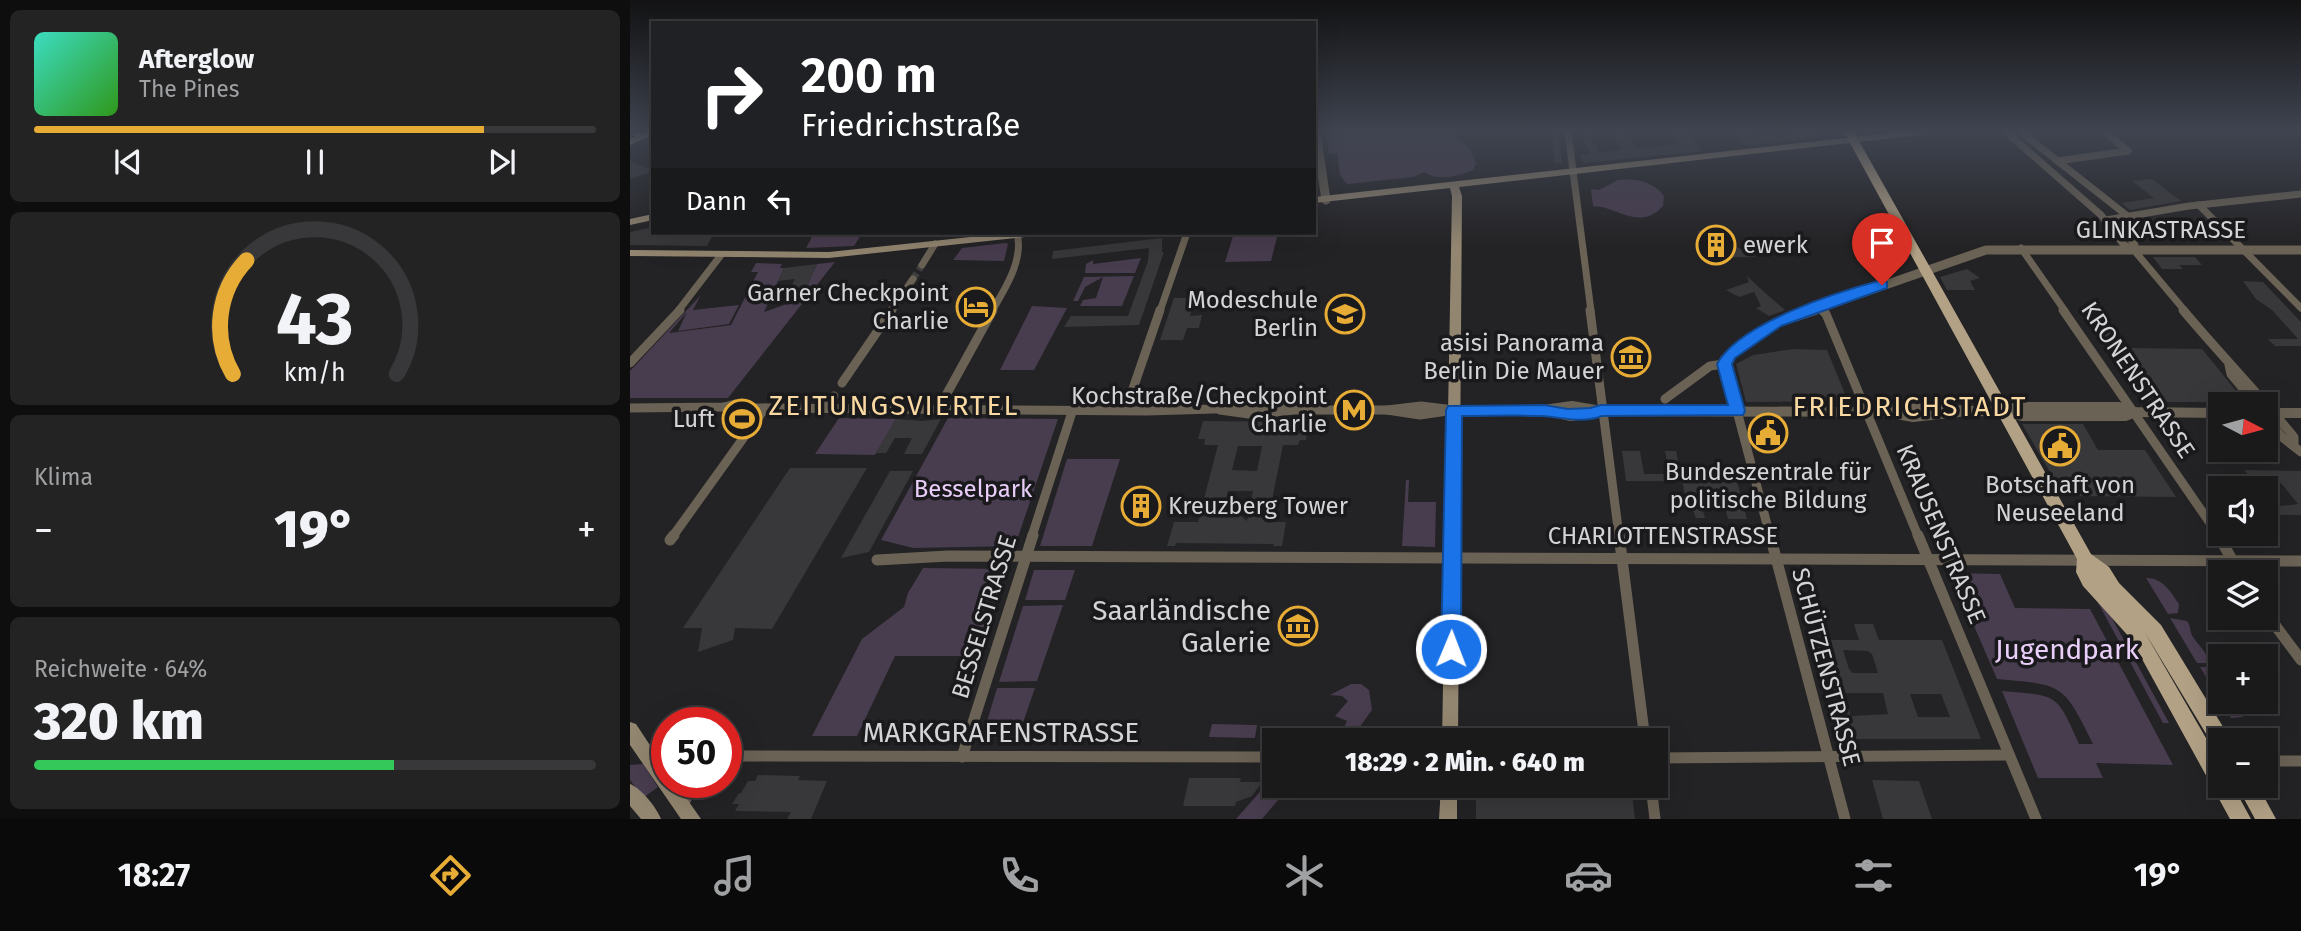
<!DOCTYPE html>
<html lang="de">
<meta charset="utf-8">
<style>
:root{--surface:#1a1a1b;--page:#232324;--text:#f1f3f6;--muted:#9fa1a3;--line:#38383a;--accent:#e6ac36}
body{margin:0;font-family:"Fira Sans",sans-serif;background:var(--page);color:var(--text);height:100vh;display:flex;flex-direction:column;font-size:26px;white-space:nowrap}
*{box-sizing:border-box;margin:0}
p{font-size:23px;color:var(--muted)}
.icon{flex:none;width:38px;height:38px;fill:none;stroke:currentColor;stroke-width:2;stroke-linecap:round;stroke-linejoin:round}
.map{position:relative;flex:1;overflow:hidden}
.drawer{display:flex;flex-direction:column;gap:10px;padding:10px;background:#0e0e0f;width:630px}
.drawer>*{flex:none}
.guide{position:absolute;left:21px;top:21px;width:665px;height:214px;border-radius:0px;box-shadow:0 7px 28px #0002,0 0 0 2px var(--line);background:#202124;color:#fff;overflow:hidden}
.needle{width:46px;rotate:96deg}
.controls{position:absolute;left:1578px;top:392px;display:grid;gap:14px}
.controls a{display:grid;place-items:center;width:70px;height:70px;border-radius:0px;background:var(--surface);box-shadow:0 7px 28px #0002,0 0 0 2px var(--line);font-size:35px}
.speed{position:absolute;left:21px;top:707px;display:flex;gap:14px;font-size:35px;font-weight:700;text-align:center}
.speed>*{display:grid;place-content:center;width:91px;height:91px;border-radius:50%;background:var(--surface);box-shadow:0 7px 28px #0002,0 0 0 2px var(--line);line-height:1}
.speed .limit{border:10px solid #d22;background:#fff;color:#111}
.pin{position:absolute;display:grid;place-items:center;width:60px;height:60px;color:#fff;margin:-72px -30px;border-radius:50% 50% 50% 0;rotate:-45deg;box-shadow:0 0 7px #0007}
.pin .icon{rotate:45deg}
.me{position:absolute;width:77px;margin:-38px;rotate:1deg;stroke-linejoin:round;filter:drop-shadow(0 0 5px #0008)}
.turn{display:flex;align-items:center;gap:24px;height:147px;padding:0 35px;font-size:32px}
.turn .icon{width:91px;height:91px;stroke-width:2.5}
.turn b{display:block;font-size:49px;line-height:60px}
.then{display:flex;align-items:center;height:66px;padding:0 35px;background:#0003;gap:14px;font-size:26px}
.big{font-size:52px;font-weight:800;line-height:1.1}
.drawer .tile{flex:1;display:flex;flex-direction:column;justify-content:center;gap:10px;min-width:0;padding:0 24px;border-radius:10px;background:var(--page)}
.drawer .dial{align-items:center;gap:0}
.dial svg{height:182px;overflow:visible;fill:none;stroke:var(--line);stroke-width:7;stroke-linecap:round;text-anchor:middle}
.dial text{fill:var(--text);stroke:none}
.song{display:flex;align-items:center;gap:21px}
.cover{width:84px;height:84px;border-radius:10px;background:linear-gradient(135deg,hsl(170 70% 55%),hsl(110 70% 35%))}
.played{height:7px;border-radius:4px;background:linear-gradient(90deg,var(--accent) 80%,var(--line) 80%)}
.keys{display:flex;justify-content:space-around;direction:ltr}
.heat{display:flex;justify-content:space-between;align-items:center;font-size:38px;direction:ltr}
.charge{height:10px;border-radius:5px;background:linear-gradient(90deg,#34c759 64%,var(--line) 0)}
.trip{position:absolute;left:632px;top:728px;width:406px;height:70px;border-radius:0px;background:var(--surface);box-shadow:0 7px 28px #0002,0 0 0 2px var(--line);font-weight:800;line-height:70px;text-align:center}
.dock{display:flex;height:112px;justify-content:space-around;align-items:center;background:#0a0a0b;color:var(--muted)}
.dock .icon{width:49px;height:49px}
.dock .current{color:var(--accent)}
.dock b{font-size:32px;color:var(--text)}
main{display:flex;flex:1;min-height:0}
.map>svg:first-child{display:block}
</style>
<main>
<section class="drawer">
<div class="tile">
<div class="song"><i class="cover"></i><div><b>Afterglow</b><p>The Pines</p></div></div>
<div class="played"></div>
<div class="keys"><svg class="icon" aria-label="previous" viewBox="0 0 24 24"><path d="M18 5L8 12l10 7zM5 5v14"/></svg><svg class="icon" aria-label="pause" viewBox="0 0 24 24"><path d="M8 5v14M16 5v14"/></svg><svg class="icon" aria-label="next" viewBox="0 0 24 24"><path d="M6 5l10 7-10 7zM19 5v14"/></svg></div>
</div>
<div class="tile dial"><svg viewBox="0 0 100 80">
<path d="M14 69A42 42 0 1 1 86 69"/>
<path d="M14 69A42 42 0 0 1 20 19" stroke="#e6ac36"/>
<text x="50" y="56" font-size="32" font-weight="700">43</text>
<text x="50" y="72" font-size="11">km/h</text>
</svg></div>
<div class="tile"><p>Klima</p>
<div class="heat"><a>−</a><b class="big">19°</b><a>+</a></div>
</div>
<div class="tile"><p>Reichweite · 64%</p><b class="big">320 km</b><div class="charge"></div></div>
</section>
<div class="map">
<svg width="1671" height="819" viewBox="0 0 1671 819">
<rect width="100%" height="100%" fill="#232224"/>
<g fill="#483c4f">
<path d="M695 132H819L840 149 846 163 843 170C827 176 809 182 794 172L783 177 717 184 710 175 707 153 699 154Z"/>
<path d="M988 180C1005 178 1023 181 1034 196L1033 206C1009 232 987 206 963 206L961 189 969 190Z"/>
<path d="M184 233H218L217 235H231L224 246 176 248Z"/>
<path d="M604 233H648L641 261 595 262Z"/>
<path d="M375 243 378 244 374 261 323 260 332 248Z"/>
<path d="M511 258 505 273H455L456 264 463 260V264Z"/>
<path d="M205 262 98 398H0V371L71 295 63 310 109 305 99 324 48 331 57 312 39 333 101 325 128 272H121L126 263 152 264 150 268H154L134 312 171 299 187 264Z"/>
<path d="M504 276 492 306H450L453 300 466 298 473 277 455 287 448 301H443L454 277Z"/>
<path d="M402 306 437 308 404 370H370Z"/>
<path d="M209 418 266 419 245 455 185 454Z"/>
<path d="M318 418 428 419 385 546 283 548 251 540Z"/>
<path d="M437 459H490L462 546H410Z"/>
<path d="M776 480H779L778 502H806L805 547 772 546Z"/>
<path d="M293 568 376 569 349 656H265L227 736H182L232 639 274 607 278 593Z"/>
<path d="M404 570H445L435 600H395Z"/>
<path d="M1321 573 1370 574 1385 608 1460 609 1543 765 1466 763 1473 778H1408L1372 691C1428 696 1426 692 1449 744H1463C1433 683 1433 685 1367 679Z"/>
<path d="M1516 578C1533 578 1540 591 1549 604L1548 613 1538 614Z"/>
<path d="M1466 599 1478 611 1539 723H1533Z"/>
<path d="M433 605 407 681 369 682 393 606Z"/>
<path d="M1540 618 1557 621C1562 628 1559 631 1563 637 1570 648 1577 650 1578 663H1567Z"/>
<path d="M1570 667H1581L1591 678V702H1608L1613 717 1601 718Z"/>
<path d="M721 684H731L739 690 742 710 729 728 711 733 717 721 705 716 718 701 712 696 700 695Z"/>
<path d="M367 688H405L388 737 352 738Z"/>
<path d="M582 724 627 725 625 738 579 737Z"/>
<path d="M13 764 28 787 13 798 0 780V765Z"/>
<path d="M642 778 644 786H660L632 819H606Z"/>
</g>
<g fill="#383739" fill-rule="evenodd">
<path d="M921 132H928L932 163H925Z"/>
<path d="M949 132H958L970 153 992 150 980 132H996L1007 149 1051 144 1042 132H1058L1072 151 954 163 949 155 961 154Z"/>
<path d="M1104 132H1120V136L1189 132V137L1115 146Z"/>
<path d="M0 161 23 170V171L0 179Z"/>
<path d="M1522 179 1551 201 1500 210 1492 203 1524 198 1502 181Z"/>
<path d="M23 227V233H84L77 246 0 245V232Z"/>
<path d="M1068 231H1095L1098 242 1125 257 1075 258Z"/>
<path d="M532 238V252H534L509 325 434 327 441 316H498L518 261 519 248 422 259 423 251Z"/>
<path d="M1523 257H1565L1572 265H1549L1553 269H1532Z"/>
<path d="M187 264 176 290 159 291 165 279 148 281 154 268Z"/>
<path d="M1337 269 1350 278 1340 281 1345 290H1317L1310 277Z"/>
<path d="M1117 276 1132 290 1155 310 1139 316 1126 308 1131 306 1124 292 1109 297 1096 290 1119 282Z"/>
<path d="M1613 281 1633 282 1671 322V346H1645L1638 339H1668L1642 310 1626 299Z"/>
<path d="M544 298H565L560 316 572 315 569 328H557L553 340H530Z"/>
<path d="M1469 332H1485L1499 351 1503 348 1572 349 1615 402H1512L1465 335H1471Z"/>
<path d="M997 344 1008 346 1017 351 1021 358 1018 366 1003 371 986 364 982 353 988 347Z"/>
<path d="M1163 349 1197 350 1218 401 1116 402 1106 364 1123 355Z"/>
<path d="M266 419 292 421 311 419 292 454H274L282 438H265L256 453H246Z"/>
<path d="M573 421 679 422 676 440H670L668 445H653L638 520H642L641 522H656L652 546H643L644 544 546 543 545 546H537L544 522H568L588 445H574L575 439H568ZM608 446H632L627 471 602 470ZM598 491H623L617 521 606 512 592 516Z"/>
<path d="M1392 424H1453L1468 450H1515L1546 497 1434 496Z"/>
<path d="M992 451H1010L1014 474H1040L1035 451H1046L1051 475H1058V481L1107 482 1117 519H1098L1095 507H1072L1075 518H1066L1062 508H1058L1052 481H996Z"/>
<path d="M160 468H237L142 629 105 628 103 640 68 652 72 628H53Z"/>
<path d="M1614 470 1671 471V515H1648L1642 507 1668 504 1651 483 1624 482Z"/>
<path d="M260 471H283L239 552 211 558Z"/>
<path d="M1224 624H1243L1249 640H1312L1351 739H1215L1185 640H1229ZM1213 650 1238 651 1242 654 1248 673H1223L1219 669ZM1214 693H1253L1258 714 1221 716ZM1280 694H1311L1320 717H1288Z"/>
<path d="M128 775 170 776 168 780 197 781 181 819H157L161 812 105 811 109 804H102L109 793H111L118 781H125Z"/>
<path d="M559 778H611L610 782H632L622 796 606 802 605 806H553Z"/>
<path d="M1242 780 1289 781 1302 819H1253Z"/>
<path d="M846 786H1001L1005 819H846Z"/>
</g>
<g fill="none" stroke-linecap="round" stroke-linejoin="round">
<path stroke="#3e3d3f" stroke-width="7" stroke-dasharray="7 3.5" stroke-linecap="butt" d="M283 279 292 265"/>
<g stroke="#6a6254" stroke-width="7">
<path d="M938 132 961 311"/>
<path d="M1376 132 1471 215 1494 245 1503 249 1555 311"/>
<path d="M1391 132 1500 218"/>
<path d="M1475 132 1498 151"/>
<path d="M1427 161 1498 151"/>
<path d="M1569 205 1671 308"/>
<path d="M1476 220 1559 206 1671 194"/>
<path d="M1485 221 1505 245 1503 249"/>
<path d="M1391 248 1435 311"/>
<path d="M292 265 305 244"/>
<path d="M1189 307 1193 311"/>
<path d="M48 311 91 255"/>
<path d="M261 311 283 279"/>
<path d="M362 311C375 289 394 260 387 233"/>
<path d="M530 311 557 233"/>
</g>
<g stroke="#6a6254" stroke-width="9">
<path d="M960 310 989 536"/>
<path d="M1192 310 1196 314 1288 536"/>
<path d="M1433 310 1589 536"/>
<path d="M1553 310C1589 353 1628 393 1664 437V444"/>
<path d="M0 363 50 310"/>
<path d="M1599 365 1601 374 1626 404"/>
<path d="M212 383 262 310"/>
<path d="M1035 399 1080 366 1094 364"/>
<path d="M94 407 102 412 118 408 517 411 652 407 662 410"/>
<path d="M0 408 94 407 105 404 118 408"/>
<path d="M195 408 204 396"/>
<path d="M309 408 363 310"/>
<path d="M496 409 530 310"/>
<path d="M590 410 626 415 662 410H757L791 406 824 410"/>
<path d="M757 410 790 415 824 410"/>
<path d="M1107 411 1140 536"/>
<path d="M1636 417 1652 437 1671 452"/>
<path d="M43 536 135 408"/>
<path d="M402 536 443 409"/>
</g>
<g stroke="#6a6254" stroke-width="11">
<path d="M989 535 1015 740"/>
<path d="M1140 535 1215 819"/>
<path d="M1288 535 1406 819"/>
<path d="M1588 535 1609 572"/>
<path d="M40 540 44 535"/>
<path d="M247 560 318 556 1671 561"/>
<path d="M1636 613 1671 660"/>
<path d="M96 756 644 757"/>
<path d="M332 757 403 535"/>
<path d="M18 758 37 757"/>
<path d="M1026 758 1379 755"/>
<path d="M1636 761H1671"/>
<path d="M1021 786 1025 819"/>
<path d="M52 807 64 782"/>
</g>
<g stroke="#6a6254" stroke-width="9">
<path d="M686 132 696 200"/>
<path d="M1180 311 1356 250H1671"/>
</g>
<g stroke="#6a6254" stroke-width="10">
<path d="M824 410H914L941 416 968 412"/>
<path d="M914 410 942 406 971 411 1256 412 1283 417 1329 412"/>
<path d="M1107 411 1095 359 1146 323 1185 310"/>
<path d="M1376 411 1387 407H1489L1505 412 1591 413"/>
<path d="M1256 412 1265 408 1373 412 1393 416H1495L1505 412"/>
<path d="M1636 413H1671"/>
</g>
<g fill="#938670" fill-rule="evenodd">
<path d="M1269 132H1295L1291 135 829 187 832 196 828 740H812L822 196 820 188 684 203V197Z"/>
<path d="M23 214V220L0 225V219Z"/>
<path d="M378 233H409L404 236 199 258 0 256V250L199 252Z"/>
<path d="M0 722 6 724 37 771V782H45L71 819H51L0 745Z"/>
<path d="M0 784C12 789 26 807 31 819H11L0 806Z"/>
<path d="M811 786H827V819H809Z"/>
</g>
<g fill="#b2a185" fill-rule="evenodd">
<path d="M14 132H23V135L0 145V138Z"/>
<path d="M1214 132H1224L1461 554 1479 567 1489 583 1531 625 1598 735 1600 740H1591V750L1584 747 1514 631 1591 764V786H1603L1621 819H1600L1501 639 1453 586 1446 572 1447 559Z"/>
<path d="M1607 786H1628L1646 819H1625Z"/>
</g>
<defs>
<path id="rail" d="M0 138 14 132"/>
</defs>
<use href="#rail" stroke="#b5b4b6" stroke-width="3.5"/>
<use href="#rail" stroke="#1a191b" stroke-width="2" stroke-dasharray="6" stroke-linecap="butt"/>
</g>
<linearGradient id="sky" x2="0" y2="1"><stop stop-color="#131314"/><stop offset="0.53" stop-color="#3f4450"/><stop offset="1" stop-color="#3f4450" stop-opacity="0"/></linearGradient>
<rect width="1671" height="247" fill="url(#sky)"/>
<path fill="#1a73e8" stroke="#114b97" stroke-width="2" d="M1252 280 1257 282V288L1151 326 1105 358 1102 364 1115 411 1113 415 972 416C951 424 932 417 911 416 885 415 858 416 832 416L831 649 828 655 821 658 814 655 811 649 816 410 818 406 914 405 938 409 960 408 971 405H1098L1087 364C1109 323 1207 292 1252 280Z"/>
<defs>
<symbol id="building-ring" viewBox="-11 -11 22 22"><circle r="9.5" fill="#1a191b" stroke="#e6ac36" stroke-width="1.5"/><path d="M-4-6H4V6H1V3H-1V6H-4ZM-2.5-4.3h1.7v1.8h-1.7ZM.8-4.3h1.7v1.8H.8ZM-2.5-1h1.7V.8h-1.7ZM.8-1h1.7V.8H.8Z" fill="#e6ac36"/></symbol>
<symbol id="hotel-ring" viewBox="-11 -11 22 22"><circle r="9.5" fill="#1a191b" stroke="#e6ac36" stroke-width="1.5"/><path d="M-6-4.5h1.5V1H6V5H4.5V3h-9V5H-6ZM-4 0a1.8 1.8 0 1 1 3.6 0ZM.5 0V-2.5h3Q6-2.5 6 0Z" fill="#e6ac36"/></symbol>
<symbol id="university-ring" viewBox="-11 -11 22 22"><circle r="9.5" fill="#1a191b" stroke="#e6ac36" stroke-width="1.5"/><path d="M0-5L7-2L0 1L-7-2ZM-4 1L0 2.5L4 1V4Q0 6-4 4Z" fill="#e6ac36"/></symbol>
<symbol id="museum-ring" viewBox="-11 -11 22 22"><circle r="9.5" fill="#1a191b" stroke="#e6ac36" stroke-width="1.5"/><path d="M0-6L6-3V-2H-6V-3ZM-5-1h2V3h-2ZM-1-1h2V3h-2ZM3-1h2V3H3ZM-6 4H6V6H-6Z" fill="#e6ac36"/></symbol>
<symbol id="metro-ring" viewBox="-11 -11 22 22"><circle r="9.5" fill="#1a191b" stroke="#e6ac36" stroke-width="1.5"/><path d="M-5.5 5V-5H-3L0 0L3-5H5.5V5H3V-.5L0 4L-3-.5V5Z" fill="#e6ac36"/></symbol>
<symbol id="stadium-ring" viewBox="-11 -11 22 22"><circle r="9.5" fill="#1a191b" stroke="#e6ac36" stroke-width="1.5"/><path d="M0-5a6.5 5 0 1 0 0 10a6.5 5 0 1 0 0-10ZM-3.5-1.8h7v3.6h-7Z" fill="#e6ac36"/></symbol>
<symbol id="civic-ring" viewBox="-11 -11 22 22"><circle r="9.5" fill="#1a191b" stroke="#e6ac36" stroke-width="1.5"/><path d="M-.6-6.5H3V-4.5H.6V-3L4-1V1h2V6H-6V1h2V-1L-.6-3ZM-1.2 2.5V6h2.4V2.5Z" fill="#e6ac36"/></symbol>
</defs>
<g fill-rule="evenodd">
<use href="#building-ring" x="1064" y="223" width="44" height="44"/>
<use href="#hotel-ring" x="324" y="285" width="44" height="44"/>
<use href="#university-ring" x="693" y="292" width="44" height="44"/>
<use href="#museum-ring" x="979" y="335" width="44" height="44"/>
<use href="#metro-ring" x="702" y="388" width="44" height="44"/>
<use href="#stadium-ring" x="90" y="397" width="44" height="44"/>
<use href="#civic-ring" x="1116" y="411" width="44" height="44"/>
<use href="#civic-ring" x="1408" y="424" width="44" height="44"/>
<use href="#building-ring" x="489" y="484" width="44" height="44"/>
<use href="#museum-ring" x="646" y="604" width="44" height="44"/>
</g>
<g text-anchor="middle" stroke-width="7" stroke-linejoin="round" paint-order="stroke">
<g font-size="24" fill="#d4d3d5" stroke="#1a191b">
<text x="1531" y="238">GLINKASTRASSE</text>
<text transform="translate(1508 380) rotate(56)" y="8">KRONENSTRASSE</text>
<text transform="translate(1311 534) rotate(67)" y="8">KRAUSENSTRASSE</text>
<text x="1033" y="544">CHARLOTTENSTRASSE</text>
<text transform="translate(354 617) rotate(-73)" y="8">BESSELSTRASSE</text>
<text transform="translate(1196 667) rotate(75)" y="8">SCHÜTZENSTRASSE</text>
</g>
<g font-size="24" fill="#d4d3d5" stroke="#1a191b" text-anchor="end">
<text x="1113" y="253" text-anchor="start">ewerk</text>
<text x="319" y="301">Garner Checkpoint<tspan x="319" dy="28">Charlie</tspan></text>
<text x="688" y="308">Modeschule<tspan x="688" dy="28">Berlin</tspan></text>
<text x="974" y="351">asisi Panorama<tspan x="974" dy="28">Berlin Die Mauer</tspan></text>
<text x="697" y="404">Kochstraße/Checkpoint<tspan x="697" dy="28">Charlie</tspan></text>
<text x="85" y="427">Luft</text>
<text x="1138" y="480" text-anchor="middle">Bundeszentrale für<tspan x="1138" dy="28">politische Bildung</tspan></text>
<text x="1430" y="493" text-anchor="middle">Botschaft von<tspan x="1430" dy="28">Neuseeland</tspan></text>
<text x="538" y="514" text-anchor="start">Kreuzberg Tower</text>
</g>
<g font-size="24" fill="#e9cef9" stroke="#1a191b">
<text x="343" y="497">Besselpark</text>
</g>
<g font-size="28" letter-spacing="2" fill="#f9d9a1" stroke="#1a191b">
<text x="264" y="415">ZEITUNGSVIERTEL</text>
<text x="1280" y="416">FRIEDRICHSTADT</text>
</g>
<g font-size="28" fill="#d4d3d5" stroke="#1a191b" text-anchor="end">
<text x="641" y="620">Saarländische<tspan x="641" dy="32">Galerie</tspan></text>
</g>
<g font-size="28" fill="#e9cef9" stroke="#1a191b">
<text x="1437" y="659">Jugendpark</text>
</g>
<g font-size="28" fill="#d4d3d5" stroke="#1a191b">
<text x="371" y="742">MARKGRAFENSTRASSE</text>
</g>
</g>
</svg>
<div class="controls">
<a><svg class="needle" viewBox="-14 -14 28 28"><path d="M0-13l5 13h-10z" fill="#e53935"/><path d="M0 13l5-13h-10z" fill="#9fa1a3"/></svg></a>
<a><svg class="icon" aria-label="sound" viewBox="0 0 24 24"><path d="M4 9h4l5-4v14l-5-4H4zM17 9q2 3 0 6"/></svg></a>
<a><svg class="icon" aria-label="layers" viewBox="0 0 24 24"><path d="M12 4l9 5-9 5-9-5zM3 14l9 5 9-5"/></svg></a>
<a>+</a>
<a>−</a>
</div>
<div class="speed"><div class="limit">50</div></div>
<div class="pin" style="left:1252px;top:285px;background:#d93025"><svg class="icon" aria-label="arrive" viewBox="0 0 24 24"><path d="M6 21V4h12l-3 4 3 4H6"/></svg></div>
<svg class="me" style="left:821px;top:649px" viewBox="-20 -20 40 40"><circle r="17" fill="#1a73e8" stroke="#fff" stroke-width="3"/><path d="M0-11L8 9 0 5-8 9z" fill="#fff"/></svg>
<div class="trip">18:29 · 2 Min. · 640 m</div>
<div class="guide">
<div class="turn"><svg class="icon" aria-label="right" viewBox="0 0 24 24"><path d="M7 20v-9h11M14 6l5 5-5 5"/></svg><div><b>200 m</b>Friedrichstraße</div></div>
<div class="then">Dann<svg class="icon" aria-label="left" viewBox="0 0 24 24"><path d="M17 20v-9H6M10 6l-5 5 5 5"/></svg></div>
</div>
</div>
</main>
<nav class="dock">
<b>18:27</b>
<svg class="icon current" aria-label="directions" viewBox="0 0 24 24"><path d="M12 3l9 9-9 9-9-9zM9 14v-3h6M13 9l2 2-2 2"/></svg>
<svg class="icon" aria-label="music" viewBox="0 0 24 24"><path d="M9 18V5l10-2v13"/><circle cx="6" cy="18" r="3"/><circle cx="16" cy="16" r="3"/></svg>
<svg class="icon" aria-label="phone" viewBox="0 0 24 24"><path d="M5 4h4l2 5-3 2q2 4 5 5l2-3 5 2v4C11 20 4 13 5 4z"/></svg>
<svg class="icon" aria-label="climate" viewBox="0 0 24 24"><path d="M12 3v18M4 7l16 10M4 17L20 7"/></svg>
<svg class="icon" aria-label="car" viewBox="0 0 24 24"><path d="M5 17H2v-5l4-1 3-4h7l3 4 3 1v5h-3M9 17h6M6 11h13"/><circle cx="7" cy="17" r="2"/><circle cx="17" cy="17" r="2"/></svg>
<svg class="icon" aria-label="filters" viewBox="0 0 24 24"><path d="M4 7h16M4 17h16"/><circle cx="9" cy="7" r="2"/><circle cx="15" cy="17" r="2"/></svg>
<b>19°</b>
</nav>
